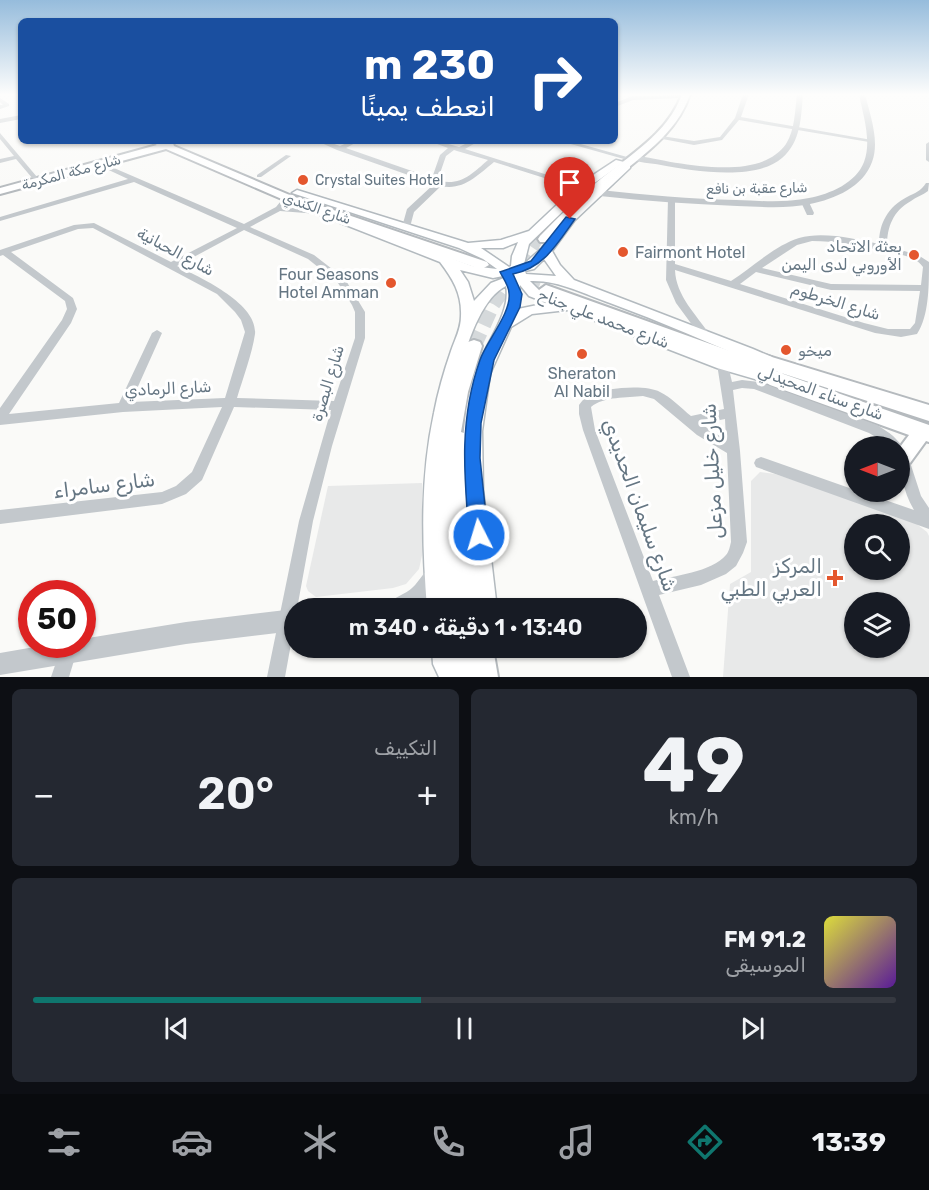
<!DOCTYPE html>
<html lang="ar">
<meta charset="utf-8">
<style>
:root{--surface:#171b24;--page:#242831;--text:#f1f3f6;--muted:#9ea1a6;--line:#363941;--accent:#0f766e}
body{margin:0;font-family:Rubik,"Noto Naskh Arabic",sans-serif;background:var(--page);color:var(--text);direction:rtl;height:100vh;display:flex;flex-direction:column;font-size:22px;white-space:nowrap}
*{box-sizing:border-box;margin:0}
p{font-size:20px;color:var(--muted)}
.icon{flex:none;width:33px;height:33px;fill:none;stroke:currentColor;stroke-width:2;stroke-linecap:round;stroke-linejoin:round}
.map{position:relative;height:677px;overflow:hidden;direction:ltr}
.side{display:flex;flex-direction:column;gap:12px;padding:12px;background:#0d0f14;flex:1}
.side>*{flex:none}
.guide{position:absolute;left:18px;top:18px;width:600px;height:126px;border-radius:9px;box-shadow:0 2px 4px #0004;direction:rtl;background:#1a4fa0;color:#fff;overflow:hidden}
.needle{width:39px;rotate:270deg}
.fabs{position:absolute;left:844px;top:436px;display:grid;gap:12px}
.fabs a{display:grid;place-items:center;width:66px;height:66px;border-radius:50%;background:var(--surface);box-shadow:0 2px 4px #0004;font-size:30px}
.speed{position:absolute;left:18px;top:580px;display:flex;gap:12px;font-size:30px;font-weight:700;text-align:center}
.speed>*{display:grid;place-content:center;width:78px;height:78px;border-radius:50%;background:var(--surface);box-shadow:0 2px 4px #0004;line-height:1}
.speed .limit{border:9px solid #d22;background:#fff;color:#111}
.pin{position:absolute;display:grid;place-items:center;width:51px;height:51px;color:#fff;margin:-62px -26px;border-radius:50% 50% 50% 0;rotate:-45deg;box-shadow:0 0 6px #0007}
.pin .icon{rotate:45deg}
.me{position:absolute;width:66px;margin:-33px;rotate:355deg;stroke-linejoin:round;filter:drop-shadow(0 0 4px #0008)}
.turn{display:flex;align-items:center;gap:21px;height:126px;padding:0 24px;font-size:27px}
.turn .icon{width:78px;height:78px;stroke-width:2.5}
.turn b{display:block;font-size:42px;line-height:51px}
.big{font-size:45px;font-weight:600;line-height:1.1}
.side .widget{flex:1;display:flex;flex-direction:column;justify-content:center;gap:9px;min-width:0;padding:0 21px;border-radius:9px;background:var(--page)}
.side .dial{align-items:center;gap:0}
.dial b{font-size:78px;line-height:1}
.song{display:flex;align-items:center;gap:18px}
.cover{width:72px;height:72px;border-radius:9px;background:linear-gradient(135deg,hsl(60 70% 55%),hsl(270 70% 35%))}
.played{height:6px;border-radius:3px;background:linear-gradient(90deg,var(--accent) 45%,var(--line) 45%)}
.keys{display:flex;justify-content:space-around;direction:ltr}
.heat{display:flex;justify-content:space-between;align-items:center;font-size:33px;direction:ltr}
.side .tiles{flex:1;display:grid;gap:12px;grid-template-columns:1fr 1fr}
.widget:last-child{grid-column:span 2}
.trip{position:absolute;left:284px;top:598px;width:363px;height:60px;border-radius:30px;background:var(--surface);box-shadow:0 2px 4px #0004;font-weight:600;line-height:60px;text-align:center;direction:rtl}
.tab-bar{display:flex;height:96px;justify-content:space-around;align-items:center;background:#090b0e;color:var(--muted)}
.tab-bar .icon{width:42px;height:42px}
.tab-bar .on{color:var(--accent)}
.tab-bar b{font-size:27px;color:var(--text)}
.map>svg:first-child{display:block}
</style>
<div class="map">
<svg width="929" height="677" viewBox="0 0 929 677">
<rect width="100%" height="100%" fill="#fafaf8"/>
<g fill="#e8e9e9" fill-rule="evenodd">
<path d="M760 472 775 474 900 515 914 522 927 532 929 536V677H723L730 584 751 572V481ZM855 525H900V570H855ZM855 603H900V648H855Z"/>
<path d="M422 483 423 551 419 569 406 584 393 588 316 597 308 591 306 586 328 486Z"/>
</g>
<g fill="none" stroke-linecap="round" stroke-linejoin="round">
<path stroke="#d5d9db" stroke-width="12" stroke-dasharray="12 6" stroke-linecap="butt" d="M533 246 538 238"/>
<g stroke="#d5d9db" stroke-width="15" stroke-dasharray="15 8" stroke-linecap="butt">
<path d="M482 265 546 290"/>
<path d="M474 346 493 304 534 244"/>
</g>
<defs>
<g id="secondary">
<path d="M616 160 624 162 586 189 529 244 524 264 542 248 566 217 624 164H630V168L574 221 552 251 560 265 574 280 753 349 772 357 774 361 772 365H760C711 343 661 322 610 303 584 294 559 280 530 281L539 290 727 360 771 372 773 376 771 380 765 382 717 368 567 310 532 314 511 327 490 374 482 431 483 490 497 609H473C467 532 452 451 474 376 481 349 512 314 506 286 464 306 445 432 443 476 441 520 446 565 451 609H427C422 542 420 478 434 413 438 392 444 371 451 351 455 339 461 329 461 316 462 294 453 279 440 262L295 205 300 202 304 203 472 266 497 269 483 259 459 248 292 193 297 190 468 243 501 240 529 231 578 185ZM518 242 512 256 511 266 509 267 481 248H503ZM544 259 556 276 526 274 525 271 534 269ZM460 270 493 278 503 276 504 278 491 283 474 301 468 282ZM520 285 529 296 547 303 518 309Z"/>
<path d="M432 648H456L458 662 465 677H439L433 664Z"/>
</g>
<g id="primary">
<path d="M682 94H690C677 135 637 159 606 186 586 203 567 222 550 242H540L538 239 540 236C558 217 577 199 597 182 628 156 668 134 682 94Z"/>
<path d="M150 141 173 143 174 146 292 196 487 262 489 265 482 269 477 268 284 200 166 149 0 194V188L157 145Z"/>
<path d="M546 285 744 356 746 353 752 351 929 405V421L772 370 929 425V442L926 441 910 463 900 465V447L909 435 770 385 743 369 541 293 539 290Z"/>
<path d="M474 340 480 342 482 346 468 392 461 432 467 434 470 440 474 528 485 609H443C437 531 429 452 455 376 459 365 462 352 468 342Z"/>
<path d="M446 648H493L498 677H448Z"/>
</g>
</defs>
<use href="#secondary" stroke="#b3babf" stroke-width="3"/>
<use href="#primary" stroke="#b5babe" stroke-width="4"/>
<g fill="#c3c8cc" fill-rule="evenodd">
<path d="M743 94H749L741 117 872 140 869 142 739 120 722 140 694 145 652 137 655 135 694 141 720 137 735 118Z"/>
<path d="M680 95 682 98 633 100 615 107V103L632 96Z"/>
<path d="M0 98 9 104V106L0 109V105H3L0 102Z"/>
<path d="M21 115V119L0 123V119Z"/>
<path d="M0 133 37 177V179H33L16 159 0 163V159L14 156 0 139Z"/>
<path d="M83 141H90L87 143Z"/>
<path d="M317 141H326L340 146 351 141H359L346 148 432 178 440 155 448 148 429 141H438L459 147 471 141H479L465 149 586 187 579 189 494 162C478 175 463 191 441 186L414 212 410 227 406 229 402 227 407 209 434 184 337 150ZM454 150 457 151 488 160C473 173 461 186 440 181L438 179 446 156Z"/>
<path d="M560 141H570L627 157 624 159Z"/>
<path d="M929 142V162L926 160V144Z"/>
<path d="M286 155 291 156 261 177H257V175Z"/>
<path d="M100 162 244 224 276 207 285 196H288L292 198 285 207 321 210V214H318L280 211 250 227 314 255 345 279 365 312V338L332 446 313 521 297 609H294V627L285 677H267L299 521 331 410 234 407 202 480 186 494 162 504 0 524V510L162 492 176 486 192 472 222 407 123 412 0 425V408L62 320 67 309 65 301 3 255 0 256V250L74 225 94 223 171 262 237 228 134 182 0 221V217L128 179 98 165 97 164ZM93 228 217 294 235 312 241 320 245 332 225 398 131 402 162 333 157 330 152 333 119 403 9 414 71 323 77 309 73 298 11 252 78 229ZM244 230 308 259 338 283 352 305 355 312V338L334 401 237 398C243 378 252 354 255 334 258 303 199 277 177 266Z"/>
<path d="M926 183H929L928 191C923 195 916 197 911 201 893 211 887 227 887 246L918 255 929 262C929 286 929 316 917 334L901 337 875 333 675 270C676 296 696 314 710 335L705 339 701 337 676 303 666 280 668 199 675 201V264L731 281C753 267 774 246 799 238 823 231 855 239 879 244 879 223 888 207 907 197 915 193 921 191 926 183ZM812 241C835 241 858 245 881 251 894 254 914 254 923 267L921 285 831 284 762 268 797 245ZM756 272 831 290 920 291 915 323 910 329H888L864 323 740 284Z"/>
<path d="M802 200H808L814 213 813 215H807L801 202Z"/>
<path d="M723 360 727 361 732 382 742 380 759 382 877 425C895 436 896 438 907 453L921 496 929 508V529L756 467 754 463 756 459 761 457 855 490V492H862L914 510C902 490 900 470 900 447H889L886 443 869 433 754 389 742 388 733 390 740 451 747 542 743 553 736 566 726 574 701 585 659 595 690 677H672L583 430 579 414V405C582 401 585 397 589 395 605 388 645 384 660 392 671 397 681 408 691 416L724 409 717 364 719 361ZM643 396 654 399 697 435 727 453 731 542C730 546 729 552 726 555 712 572 673 576 653 581L595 430 591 407C604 396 627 398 643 396ZM725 419 726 440 701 424Z"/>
<path d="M67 645 73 648 76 654 69 677H51L61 648Z"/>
</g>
<g fill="#c3c8cc" fill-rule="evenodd">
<path d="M797 94H803C801 117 801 142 782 158 756 181 693 171 661 165 651 163 638 163 630 158L634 155C674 162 758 184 786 144 795 130 795 110 797 94Z"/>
<path d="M859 94H865C870 115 880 141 872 162 863 187 835 199 810 204 786 209 762 207 737 206 691 204 646 201 600 196L595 193 600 190C645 195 691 199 736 200 761 201 785 203 809 198 830 194 856 183 864 162 872 141 863 115 859 94Z"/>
<path d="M436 564 443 567 446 574 427 602 417 609H386C391 597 403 596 412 588 421 580 424 569 436 564Z"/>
<path d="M294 609V631L186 644 0 675V653L46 645H82V639L186 622Z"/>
</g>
<use href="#secondary" fill="#fff" fill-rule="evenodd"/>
<use href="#primary" fill="#fff" fill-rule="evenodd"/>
</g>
<linearGradient id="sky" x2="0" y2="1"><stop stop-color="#96bcdc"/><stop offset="0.5" stop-color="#fdfdfc"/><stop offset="1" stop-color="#fdfdfc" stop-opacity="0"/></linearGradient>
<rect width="929" height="189" fill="url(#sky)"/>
<path fill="#1a73e8" stroke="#114b97" stroke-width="1.5" d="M566 217 575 219C557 244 544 268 513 274L522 294 520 307 494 360 481 423 480 458 488 535 486 541 479 544 472 541 469 535C464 474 459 419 480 360 486 342 512 312 509 293 509 286 503 278 500 272L531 261Z"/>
<g fill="#e4572e" stroke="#fff" stroke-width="2">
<circle cx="303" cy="180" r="6"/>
<circle cx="623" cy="252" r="6"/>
<circle cx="914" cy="255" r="6"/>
<circle cx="391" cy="283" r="6"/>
<circle cx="786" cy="350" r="6"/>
<circle cx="582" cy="354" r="6"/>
<path d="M832 569h6v6h6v6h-6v6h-6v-6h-6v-6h6z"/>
</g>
<g text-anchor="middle" stroke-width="6" stroke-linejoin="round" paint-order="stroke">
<g font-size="14" fill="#657683" stroke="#fff">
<text transform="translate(71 172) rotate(-15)" y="5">شارع مكة المكرمة</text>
<text transform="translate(757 188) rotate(-1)" y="5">شارع عقبة بن نافع</text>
<text transform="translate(317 208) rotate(19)" y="5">شارع الكندي</text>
</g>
<g font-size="14" fill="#657683" stroke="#fff" text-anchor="start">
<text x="315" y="185">Crystal Suites Hotel</text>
</g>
<g font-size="16" fill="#657683" stroke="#fff" text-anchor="end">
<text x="902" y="252">بعثة الاتحاد<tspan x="902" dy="18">الأوروبي لدى اليمن</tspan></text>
<text x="635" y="258" text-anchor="start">Fairmont Hotel</text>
<text x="379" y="280">Four Seasons<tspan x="379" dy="18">Hotel Amman</tspan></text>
<text x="798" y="356" text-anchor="start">ميخو</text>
<text x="582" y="379" text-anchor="middle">Sheraton<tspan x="582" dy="18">Al Nabil</tspan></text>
</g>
<g font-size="16" fill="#657683" stroke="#fff">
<text transform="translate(176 251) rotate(28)" y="6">شارع الحبانية</text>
<text transform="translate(836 301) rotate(17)" y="6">شارع الخرطوم</text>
<text transform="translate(604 318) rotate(21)" y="6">شارع محمد علي جناح</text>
<text transform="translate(327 383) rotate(-73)" y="6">شارع البصرة</text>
<text transform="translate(168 388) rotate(-3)" y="6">شارع الرمادي</text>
<text transform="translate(821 392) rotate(20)" y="6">شارع سناء المحيدلي</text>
</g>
<g font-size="20" fill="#657683" stroke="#fff">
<text transform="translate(712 471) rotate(-93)" y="7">شارع خليل مزعل</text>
<text transform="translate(104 485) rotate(-7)" y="7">شارع سامراء</text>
<text transform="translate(640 505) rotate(70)" y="7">شارع سليمان الحديدي</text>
</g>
<g font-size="20" fill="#657683" stroke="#fff" text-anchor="end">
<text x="822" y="573">المركز<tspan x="822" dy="23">العربي الطبي</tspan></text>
</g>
</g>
</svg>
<div class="fabs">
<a><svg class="needle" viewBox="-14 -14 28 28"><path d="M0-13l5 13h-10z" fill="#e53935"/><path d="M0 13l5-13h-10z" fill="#9ea1a6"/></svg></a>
<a><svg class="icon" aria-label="search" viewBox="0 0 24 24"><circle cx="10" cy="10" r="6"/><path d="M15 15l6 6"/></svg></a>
<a><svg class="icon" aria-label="layers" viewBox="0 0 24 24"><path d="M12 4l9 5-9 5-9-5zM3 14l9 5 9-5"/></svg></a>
</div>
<div class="speed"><div class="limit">50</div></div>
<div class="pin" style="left:570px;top:219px;background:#d93025"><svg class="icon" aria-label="arrive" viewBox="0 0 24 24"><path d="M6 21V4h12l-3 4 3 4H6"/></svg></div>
<svg class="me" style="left:479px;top:535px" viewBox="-20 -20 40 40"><circle r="17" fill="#1a73e8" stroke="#fff" stroke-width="3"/><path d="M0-11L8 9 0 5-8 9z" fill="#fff"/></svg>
<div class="trip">13:40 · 1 دقيقة · 340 m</div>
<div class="guide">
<div class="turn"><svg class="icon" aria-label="right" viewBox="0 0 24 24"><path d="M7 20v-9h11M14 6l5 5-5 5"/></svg><div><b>230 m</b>انعطف يمينًا</div></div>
</div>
</div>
<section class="side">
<div class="tiles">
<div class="widget dial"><b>49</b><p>km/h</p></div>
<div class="widget"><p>التكييف</p>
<div class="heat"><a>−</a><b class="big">20°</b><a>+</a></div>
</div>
<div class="widget">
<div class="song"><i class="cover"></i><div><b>91.2 FM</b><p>الموسيقى</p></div></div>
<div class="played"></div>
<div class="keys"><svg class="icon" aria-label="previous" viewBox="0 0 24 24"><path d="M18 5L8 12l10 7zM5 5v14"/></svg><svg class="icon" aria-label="pause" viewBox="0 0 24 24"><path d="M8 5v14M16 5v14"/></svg><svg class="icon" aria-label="next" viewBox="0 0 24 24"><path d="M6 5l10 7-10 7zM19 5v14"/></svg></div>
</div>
</div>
</section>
<nav class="tab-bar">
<b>13:39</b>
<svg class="icon on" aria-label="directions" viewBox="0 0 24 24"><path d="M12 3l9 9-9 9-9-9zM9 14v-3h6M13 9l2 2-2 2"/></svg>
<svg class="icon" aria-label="music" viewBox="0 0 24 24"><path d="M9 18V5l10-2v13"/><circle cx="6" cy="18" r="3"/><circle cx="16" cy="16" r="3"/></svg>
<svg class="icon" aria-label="phone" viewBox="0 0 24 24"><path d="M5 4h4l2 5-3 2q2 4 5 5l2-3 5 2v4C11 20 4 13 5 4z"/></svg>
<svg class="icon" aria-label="climate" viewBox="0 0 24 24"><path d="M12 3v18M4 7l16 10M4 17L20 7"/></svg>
<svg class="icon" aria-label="car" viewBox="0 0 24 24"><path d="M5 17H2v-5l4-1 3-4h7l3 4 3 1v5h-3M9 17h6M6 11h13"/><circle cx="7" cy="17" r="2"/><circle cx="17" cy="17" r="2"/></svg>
<svg class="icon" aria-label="filters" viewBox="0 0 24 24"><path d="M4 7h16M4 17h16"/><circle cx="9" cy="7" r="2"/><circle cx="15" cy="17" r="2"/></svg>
</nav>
